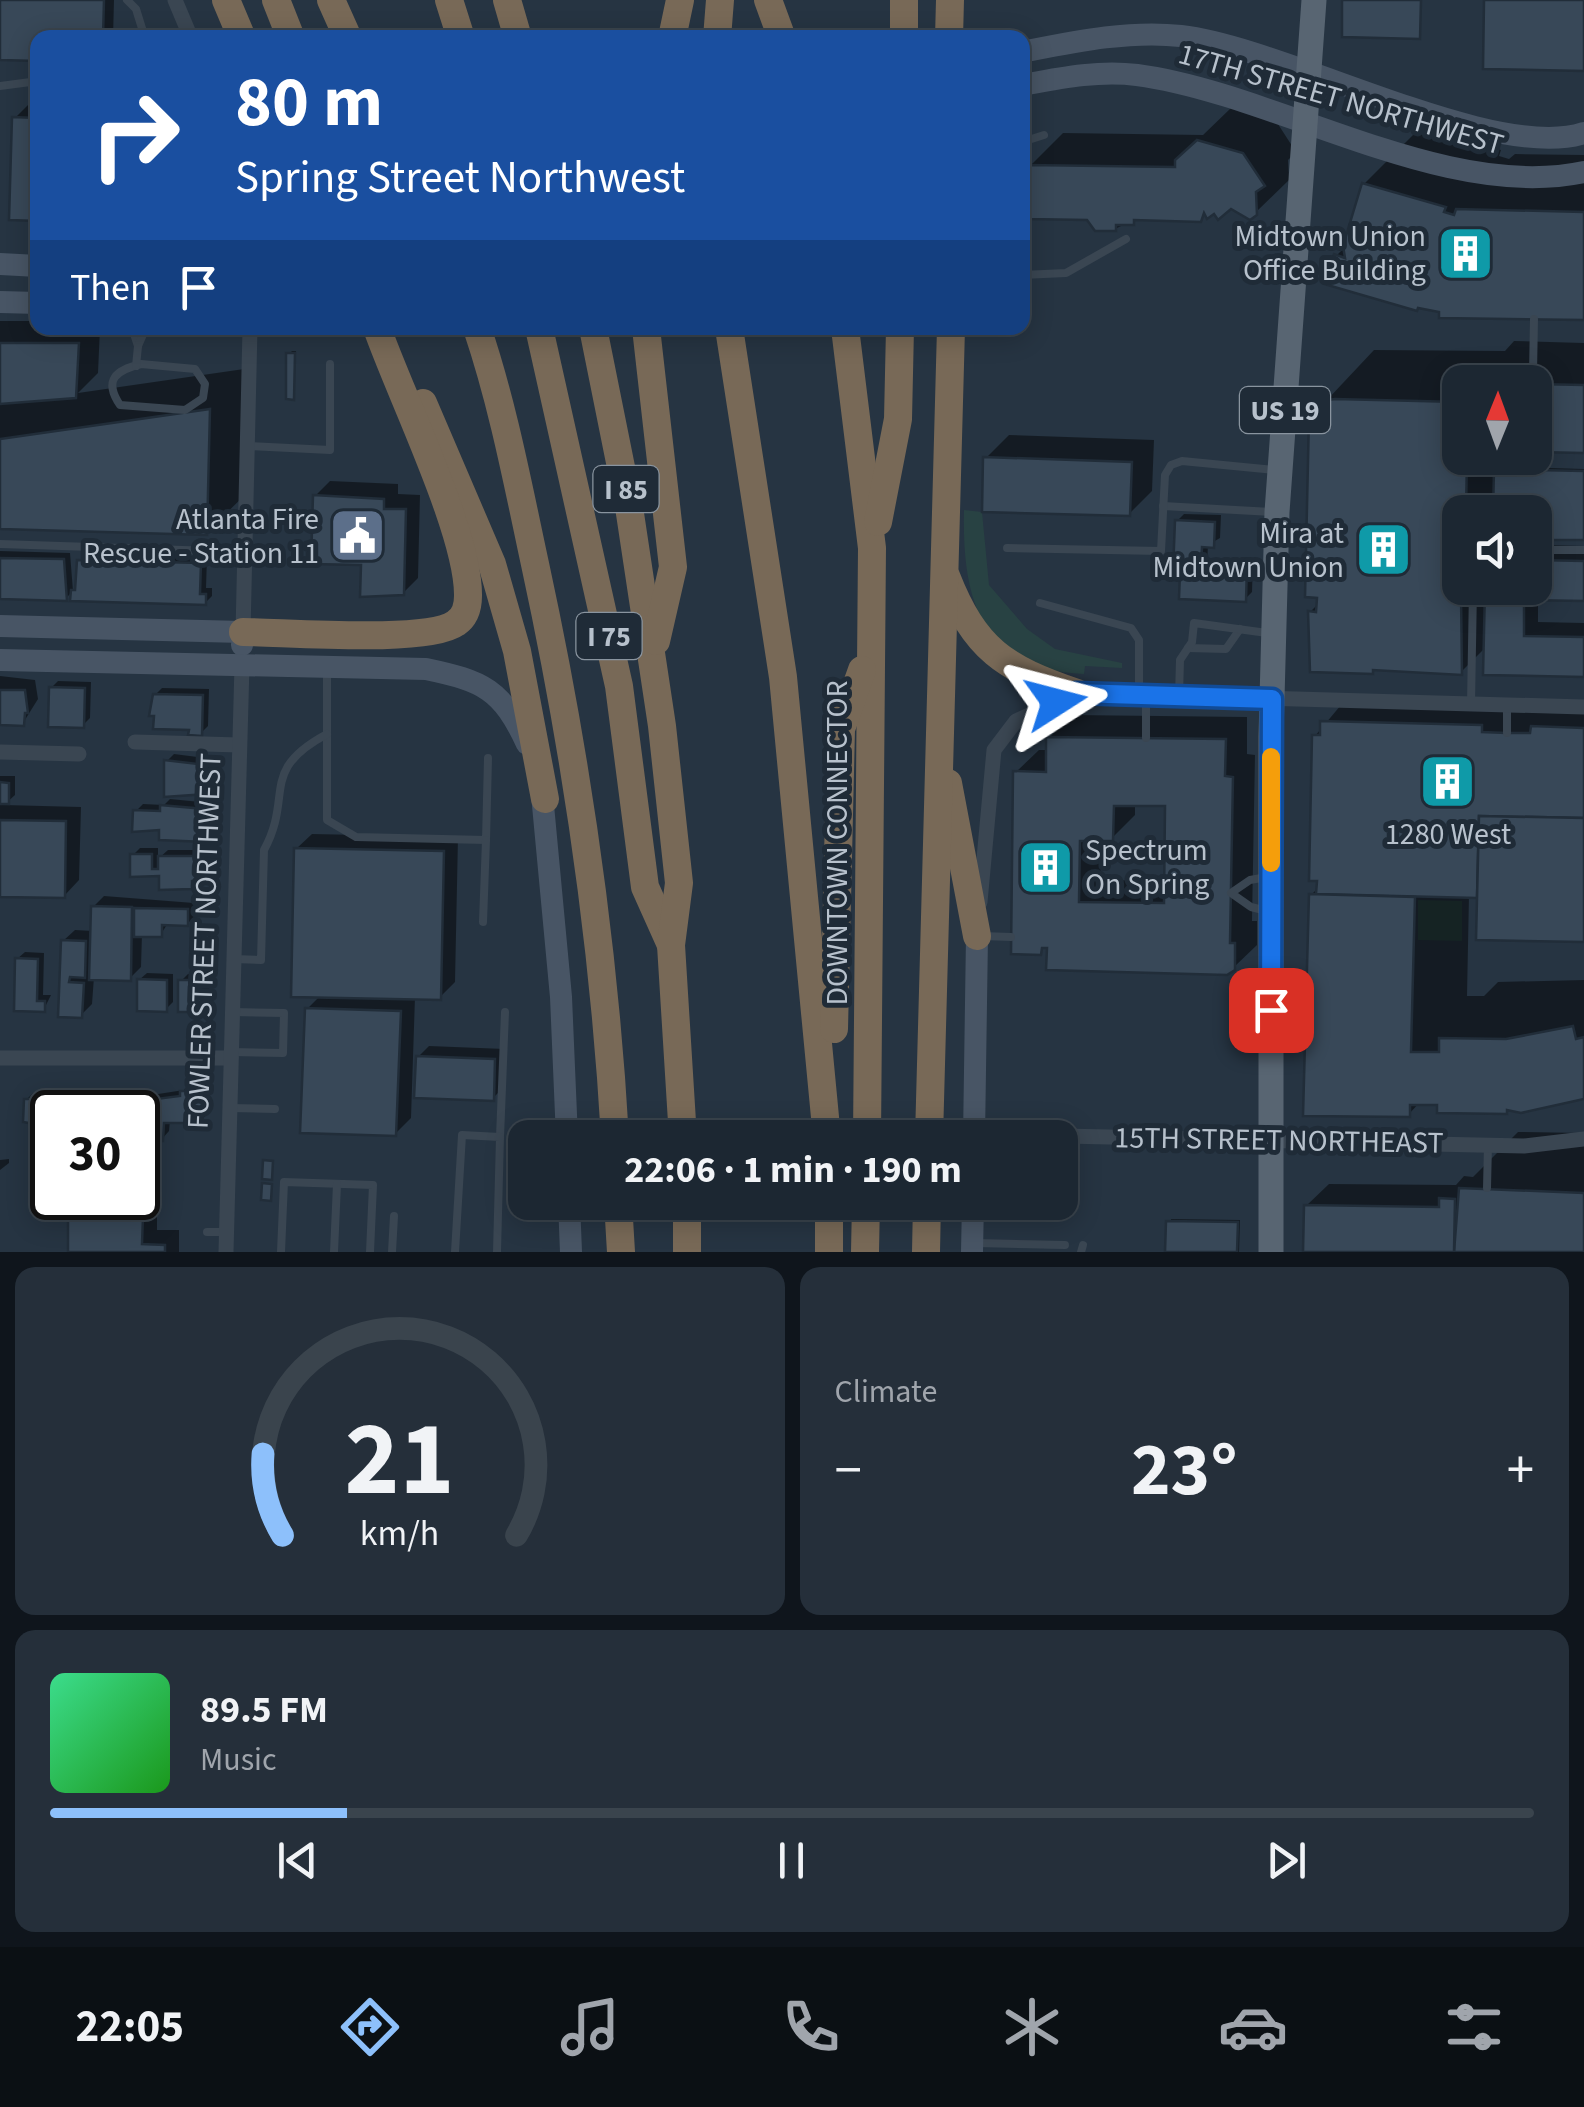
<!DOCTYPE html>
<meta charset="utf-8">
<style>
:root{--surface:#1c2732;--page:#252f3a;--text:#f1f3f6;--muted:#a0a5ac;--line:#3a444d;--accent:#8dc0fb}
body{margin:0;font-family:"Source Sans 3",sans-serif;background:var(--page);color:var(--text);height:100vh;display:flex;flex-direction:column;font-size:38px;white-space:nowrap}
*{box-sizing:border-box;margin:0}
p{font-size:32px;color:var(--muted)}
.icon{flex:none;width:55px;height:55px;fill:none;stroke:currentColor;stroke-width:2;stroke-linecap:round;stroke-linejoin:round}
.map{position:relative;height:1252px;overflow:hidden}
.panel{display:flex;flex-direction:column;gap:15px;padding:15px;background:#0f151c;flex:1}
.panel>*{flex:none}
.top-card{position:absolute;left:30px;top:30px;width:1000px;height:305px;border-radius:20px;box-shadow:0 5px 25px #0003,0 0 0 2px var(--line);background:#1a4fa0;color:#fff;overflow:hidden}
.needle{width:65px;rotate:1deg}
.tools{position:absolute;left:1442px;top:365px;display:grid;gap:20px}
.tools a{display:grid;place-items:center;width:110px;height:110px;border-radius:20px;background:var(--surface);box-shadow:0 5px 25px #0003,0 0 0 2px var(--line);font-size:50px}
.speed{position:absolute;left:30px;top:1090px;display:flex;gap:20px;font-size:50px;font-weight:700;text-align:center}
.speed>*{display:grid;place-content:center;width:130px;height:130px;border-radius:50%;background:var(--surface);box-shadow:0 5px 25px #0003,0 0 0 2px var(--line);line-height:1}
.speed .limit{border:5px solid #111;border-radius:15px;background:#fff;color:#111}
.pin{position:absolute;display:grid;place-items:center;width:85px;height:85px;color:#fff;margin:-42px;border-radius:20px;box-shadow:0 5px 15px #0006}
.me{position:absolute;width:110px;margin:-55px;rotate:81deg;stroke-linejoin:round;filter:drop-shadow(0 0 8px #0008)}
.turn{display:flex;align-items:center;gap:35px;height:210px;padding:0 40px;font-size:45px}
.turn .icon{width:130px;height:130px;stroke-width:2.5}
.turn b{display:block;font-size:70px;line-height:85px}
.then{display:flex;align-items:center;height:95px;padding:0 40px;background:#0003;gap:20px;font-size:38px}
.big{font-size:75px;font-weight:700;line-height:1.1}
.panel .widget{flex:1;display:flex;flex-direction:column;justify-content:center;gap:15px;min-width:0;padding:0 35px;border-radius:20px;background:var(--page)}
.panel .dial{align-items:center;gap:0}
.dial svg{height:260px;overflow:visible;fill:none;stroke:var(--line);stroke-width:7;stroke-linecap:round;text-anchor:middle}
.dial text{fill:var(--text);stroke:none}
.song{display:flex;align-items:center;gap:30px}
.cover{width:120px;height:120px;border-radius:15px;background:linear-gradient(135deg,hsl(150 70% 55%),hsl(120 70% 35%))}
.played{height:10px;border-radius:5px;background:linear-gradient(90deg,var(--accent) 20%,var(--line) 20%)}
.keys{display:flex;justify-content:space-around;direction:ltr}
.heat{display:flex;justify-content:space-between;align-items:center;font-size:55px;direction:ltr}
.panel .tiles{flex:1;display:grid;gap:15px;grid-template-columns:1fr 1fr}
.widget:last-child{grid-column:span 2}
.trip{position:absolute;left:508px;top:1120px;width:570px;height:100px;border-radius:20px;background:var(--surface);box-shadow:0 5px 25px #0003,0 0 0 2px var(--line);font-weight:700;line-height:100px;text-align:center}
.tabs{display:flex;height:160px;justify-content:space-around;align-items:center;background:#0b1014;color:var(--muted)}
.tabs .icon{width:70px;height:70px}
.tabs .selected{color:var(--accent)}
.tabs b{font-size:45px;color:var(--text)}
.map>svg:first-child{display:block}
</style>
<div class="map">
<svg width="1584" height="1252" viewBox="0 0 1584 1252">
<rect width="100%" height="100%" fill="#263442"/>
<g fill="#284243">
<path d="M964 510 982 512 989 585 1027 629 1055 649 1122 663V668L1085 666 1084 674C980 669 962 599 964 510Z"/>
<path d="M1418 900 1462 901V941L1418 940Z"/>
</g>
<g fill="#0007" fill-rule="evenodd">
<path d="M0 0H114L113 38H38L0 58Z"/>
<path d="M38 95V218L15 118Z"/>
<path d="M1231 108 1276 121 1296 152 1288 160 1289 180 1255 213 1230 206 1206 212 1199 219 1137 218 1115 229 1088 217 1030 166 1063 133 1203 135Z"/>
<path d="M1421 127 1501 150 1499 156 1509 159 1515 154 1584 155V317L1441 310 1336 256 1346 246 1364 184Z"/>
<path d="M0 321H38V328H100L98 373 78 393 251 368 249 491 206 533 0 527Z"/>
<path d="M1514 341 1584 343V450L1535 449V382H1460V458H1517L1516 467 1584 469V538L1535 537V512H1460V588H1535V545L1584 546V598L1538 597V622L1584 623V674L1486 647 1461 672 1310 612 1319 603 1311 417 1374 350 1505 351Z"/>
<path d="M292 351H296L293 397 289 354Z"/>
<path d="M1009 435 1154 440 1152 491 1129 514 986 458Z"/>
<path d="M330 481 398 484V494L420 495 418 578 403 593 363 562 315 496Z"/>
<path d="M1184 514 1221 515 1220 538 1208 545 1207 565 1230 566 1237 558 1253 559 1252 592 1245 599 1182 597 1177 521Z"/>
<path d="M0 551 70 553 73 591 78 586 79 561 86 554 207 557 206 588H212V596L205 603 73 591 66 598 0 597Z"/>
<path d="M0 676 35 680 38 699 23 723 0 722Z"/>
<path d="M58 681 91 682 90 718 83 725 51 688Z"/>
<path d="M162 688 209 689 208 726 201 733 155 695Z"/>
<path d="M1346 699 1584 705V939L1480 896 1469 895 1467 996H1484L1498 982 1584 980V1095L1520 1110H1440V1103L1420 1102 1409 1114 1311 895 1319 887 1315 736Z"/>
<path d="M1072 715 1247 717V754L1255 755 1252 921H1257V945L1233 968 1049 943 1040 952 1016 772 1039 750H1049V738ZM1135 804H1168L1167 881 1101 880V838H1112L1135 815Z"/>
<path d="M174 754 213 759V784L206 791 167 761Z"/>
<path d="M0 776H15V795L4 805 81 807 79 880 64 896 0 895Z"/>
<path d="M170 799 211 803 212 832 205 839 162 827 136 811 143 804 164 805Z"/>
<path d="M312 834 458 837 455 982 440 997H415L411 1118 395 1134 307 1009 321 995 296 849Z"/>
<path d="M140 848H158V859L168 850H205L208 869 191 887 161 873 133 874V855Z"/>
<path d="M104 896 194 903V917L187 924 168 923 161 934H142L141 967 130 978 94 977 92 1004 81 1015H60L63 941 75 930 93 931V907Z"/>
<path d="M25 952 44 953 43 995H51L44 1009H17V959Z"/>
<path d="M147 973 173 974V1002L166 1009 139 980Z"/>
<path d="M188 974H206L212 1002 205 1009 181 981Z"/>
<path d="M429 1046 505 1049 504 1087 493 1098 418 1057Z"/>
<path d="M189 1085 208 1094 207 1114 200 1121 170 1120 169 1131 162 1139 150 1110 138 1122V1112H90V1101L97 1094H146V1106L158 1094 184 1090Z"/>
<path d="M54 1089 83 1093 82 1112H52V1123L26 1120V1100L33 1093Z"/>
<path d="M1518 1132 1584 1133V1252H1305L1306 1206 1329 1184 1456 1185 1464 1176 1473 1177Z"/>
<path d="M9 1159V1163L0 1170V1160Z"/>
<path d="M86 1202 157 1203V1230H179V1252H70V1218Z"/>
<path d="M1171 1219 1240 1220 1239 1252H1168Z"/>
</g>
<g fill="#384858" stroke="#212d39" stroke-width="2.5" fill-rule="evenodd">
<path d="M0 0H104L103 38H38V61L0 60Z"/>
<path d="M1342 0H1421L1420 39 1342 37Z"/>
<path d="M1484 0H1584V71L1483 69Z"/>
<path d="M12 117 38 118V221L9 220Z"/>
<path d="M1197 140 1243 153 1265 186 1256 192 1257 215 1250 220 1231 209 1218 220 1214 214 1207 219 1204 213 1201 222 1134 220V225H1116V231H1095L1087 220 1027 219 1028 165 1175 167V160Z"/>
<path d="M1362 183 1446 207 1444 212 1454 215 1456 209 1584 212V320L1439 318V312L1418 308 1417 311 1324 284 1334 254 1345 258 1343 246Z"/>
<path d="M0 343H79L76 398 0 404Z"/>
<path d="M286 353H295L294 400 286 399Z"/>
<path d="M1535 384 1584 385V453L1535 452Z"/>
<path d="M1335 399 1460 402V458H1467L1466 512H1460L1462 675 1373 670V674L1310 672 1308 611 1316 612 1317 598 1305 597 1309 416H1320V401Z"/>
<path d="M210 409 207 535 0 529V439Z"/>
<path d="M983 457 1132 462 1130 516 982 512Z"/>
<path d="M1494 469 1584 471V540H1535V512H1493Z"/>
<path d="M313 495 384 499V509H406L404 595 360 597 361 565 311 564Z"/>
<path d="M1175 520 1215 522 1214 548 1202 547 1201 571 1228 572V564L1247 565 1246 602 1179 599 1180 572H1173Z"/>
<path d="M0 558 64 559 67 601 0 599Z"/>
<path d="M77 560 201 563 200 594H206V605L70 601 71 590H75Z"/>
<path d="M1535 560 1584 561V601L1524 600V636L1584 637V677L1483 675 1485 588H1535Z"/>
<path d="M49 687 85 688 84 728 48 727Z"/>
<path d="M0 690H25L28 713H25L24 726 0 725Z"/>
<path d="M153 694 203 695 202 736 188 735 189 730 153 729 154 716H149Z"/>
<path d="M1320 721 1482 725V732L1507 733H1530L1531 726 1584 728V818L1479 816 1477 898 1316 894 1317 881H1309L1312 735H1320Z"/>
<path d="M1046 737 1226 739 1225 776 1233 777 1230 943H1235V970L1227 975 1046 970 1047 948H1042L1041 955 1011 954 1013 771 1046 772ZM1114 806H1165L1164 903 1079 902 1080 841H1113Z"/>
<path d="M164 760 207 765V794L164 797Z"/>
<path d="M0 782 9 783V804H0Z"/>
<path d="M160 805 205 809 206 842 159 840V830L132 832 133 810 160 811Z"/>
<path d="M1479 816 1584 818V942L1476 940Z"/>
<path d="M0 820 66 821 65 898 0 897Z"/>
<path d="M294 848 444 851 441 1000 291 997Z"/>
<path d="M130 854H152V869H158V856H199L202 879 192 881V889L159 890V876L130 877Z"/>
<path d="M1309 894 1415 897 1411 1052H1439V1038L1506 1039 1573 1026 1576 1039 1584 1037V1099L1521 1113 1507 1110V1114L1437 1113V1105H1410V1117L1303 1116Z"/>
<path d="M91 906 132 907 131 981 89 980Z"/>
<path d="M134 908 188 909V926L162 925V937H134Z"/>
<path d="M61 940 86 941 85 978 70 977 69 982 84 983 82 1018 58 1017Z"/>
<path d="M15 958 38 959 37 1001H45V1012L14 1011Z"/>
<path d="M137 979 167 980V1012L137 1011Z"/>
<path d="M178 980H199L206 1012H178Z"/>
<path d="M305 1008 401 1011 396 1136 300 1133Z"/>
<path d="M416 1056 495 1059 494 1101 414 1098Z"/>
<path d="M180 1091H190L193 1100H202L201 1123H164L163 1141H147L148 1100 180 1096Z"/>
<path d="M45 1095 77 1099 76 1112H52V1127L23 1122 24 1099H45Z"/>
<path d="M105 1097 140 1100 139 1124 138 1112H88V1100Z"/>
<path d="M263 1160 273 1161 272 1180 262 1179Z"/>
<path d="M262 1183 272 1184 271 1201 261 1200Z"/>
<path d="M1459 1188 1584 1193V1252H1454Z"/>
<path d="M1439 1198 1455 1199 1454 1252H1303L1304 1205 1439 1207Z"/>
<path d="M68 1216 143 1217 142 1244 165 1245V1252H68Z"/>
<path d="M1166 1221 1238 1222 1237 1252H1165Z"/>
</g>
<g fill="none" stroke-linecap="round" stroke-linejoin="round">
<g stroke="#3a4652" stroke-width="8">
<path d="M127 0 136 9 145 38"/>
<path d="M0 86 38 81"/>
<path d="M1022 142 1044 135"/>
<path d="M1254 244 1294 245"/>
<path d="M1022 275 1066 273 1126 239"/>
<path d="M132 328 138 346"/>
<path d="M141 364 195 369 205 384 203 398 185 410 120 405C103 380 116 370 141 364Z"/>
<path d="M136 366 138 346 146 328"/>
<path d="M1533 373 1534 319"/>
<path d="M247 446 330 450V364"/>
<path d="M1163 506 1273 512"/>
<path d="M0 544 244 552"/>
<path d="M1007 548 1161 551 1165 475 1171 465 1182 461 1275 470"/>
<path d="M1535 550H1584"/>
<path d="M1040 603 1131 628 1139 640V694"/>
<path d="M1188 648 1226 649 1240 629"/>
<path d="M327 671V820L356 837 486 840 488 758"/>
<path d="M1179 696 1180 660 1192 642 1194 623 1267 633"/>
<path d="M1471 704 1473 588"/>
<path d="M1507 733V705"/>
<path d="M1146 738V695"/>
<path d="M1267 877 1250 880 1231 893 1251 907 1267 911"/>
<path d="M483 922 486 840"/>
<path d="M982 936 1011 937"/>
<path d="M234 959 261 960 264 850C294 795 258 771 327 734"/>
<path d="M232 1052 283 1053 284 1013 233 1012"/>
<path d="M230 1108 275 1109"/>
<path d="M500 1137 505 1012"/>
<path d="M1487 1188 1488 1144"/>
<path d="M207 1232H226"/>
<path d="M976 1243 1065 1245"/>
<path d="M281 1252 284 1182 373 1185 370 1252"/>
<path d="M334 1252 337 1184"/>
<path d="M392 1252 394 1216"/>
<path d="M455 1252 462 1135 500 1137 497 1252"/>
<path d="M1081 1252 1083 1245"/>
</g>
<g stroke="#3a4652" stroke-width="15">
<path d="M175 0 191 38"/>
<path d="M243 632 250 328"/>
<path d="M135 742 239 745"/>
<path d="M0 752 79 754"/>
<path d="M980 902 994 750 1016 721 1077 693 1584 707"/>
<path d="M0 1058H231"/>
<path d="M974 1134 1524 1146 1584 1139"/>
<path d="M226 1252 242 665"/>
</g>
<g stroke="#485565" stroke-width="22">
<path d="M1022 52C1073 42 1129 30 1181 36 1286 48 1494 163 1584 133"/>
<path d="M1022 85C1060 78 1099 70 1137 75 1278 94 1444 202 1584 172"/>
<path d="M0 264 38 266"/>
<path d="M0 302 38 303"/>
<path d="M0 626 243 632 242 645"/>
<path d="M0 660 426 669C483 681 502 689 527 744"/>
<path d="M541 784 561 997 567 1138"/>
<path d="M974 1138 977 936"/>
<path d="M569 1202 571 1252"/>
<path d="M972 1252 973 1202"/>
</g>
<path stroke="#586572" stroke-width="25" d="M1271 1252V736L1277 512 1314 0"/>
<g stroke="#786957" stroke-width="28">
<path d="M226 0 242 38"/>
<path d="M276 0 291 38"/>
<path d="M331 0 348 38"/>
<path d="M449 0 461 38"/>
<path d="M507 0 518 38"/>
<path d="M768 0 782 38"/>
<path d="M672 38 680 0"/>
<path d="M717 38 720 0"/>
<path d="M904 38V0"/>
<path d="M949 38 950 0"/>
<path d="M477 328C503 405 518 485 535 564 576 753 604 944 615 1138"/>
<path d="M539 328 619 686 645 887 671 945"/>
<path d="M593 328 629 507 662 726 679 883 671 945 683 1138"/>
<path d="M646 328 673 567 656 641"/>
<path d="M729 328 783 677 827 1138"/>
<path d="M845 328 872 548 867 1138"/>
<path d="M423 403 492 564 517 651 545 799"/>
<path d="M878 522 898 419 900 328"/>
<path d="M946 576C975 650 1004 668 1077 693"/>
<path d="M243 632C284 632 427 644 456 623 465 617 468 607 468 596 469 533 400 394 377 328"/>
<path d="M948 783 977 936"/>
<path d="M834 1029 841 729 862 670"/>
<path d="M929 1138 951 328"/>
<path d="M618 1202 621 1252"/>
<path d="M687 1202V1252"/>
<path d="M829 1202V1252"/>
<path d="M865 1252 866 1202"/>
<path d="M926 1252 927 1202"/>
</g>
</g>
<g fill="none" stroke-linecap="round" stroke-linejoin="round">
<defs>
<path id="route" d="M1056 702 1076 693 1272 699 1271 1010"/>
</defs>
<use href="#route" stroke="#114b97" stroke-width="25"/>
<use href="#route" stroke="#1a73e8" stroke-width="18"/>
<path stroke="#f59e0b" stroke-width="18" d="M1271 757V863"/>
</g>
<defs>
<symbol id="building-square" viewBox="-11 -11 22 22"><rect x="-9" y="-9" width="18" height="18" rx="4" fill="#0f9aa8" stroke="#1f2b37"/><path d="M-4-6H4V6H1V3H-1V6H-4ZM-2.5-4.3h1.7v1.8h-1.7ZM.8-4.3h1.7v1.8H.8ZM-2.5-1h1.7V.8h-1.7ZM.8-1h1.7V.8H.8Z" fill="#fff"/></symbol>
<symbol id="civic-square" viewBox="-11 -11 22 22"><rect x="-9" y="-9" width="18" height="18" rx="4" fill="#5c6f8a" stroke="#1f2b37"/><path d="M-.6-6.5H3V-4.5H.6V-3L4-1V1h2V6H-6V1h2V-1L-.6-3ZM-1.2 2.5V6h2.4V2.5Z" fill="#fff"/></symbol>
</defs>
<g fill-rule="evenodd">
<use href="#building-square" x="1434" y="222" width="63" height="63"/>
<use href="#civic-square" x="326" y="504" width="63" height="63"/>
<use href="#building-square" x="1352" y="518" width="63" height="63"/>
<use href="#building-square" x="1416" y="750" width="63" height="63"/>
<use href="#building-square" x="1014" y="836" width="63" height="63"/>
</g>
<g text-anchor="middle" stroke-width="10" stroke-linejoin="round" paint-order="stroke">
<g fill="#1f2b37" stroke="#89949f" stroke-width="2.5">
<rect x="1240" y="387" width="90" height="46" rx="8"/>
<rect x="593.5" y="466" width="65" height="46" rx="8"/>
<rect x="576.5" y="613" width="65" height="46" rx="8"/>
</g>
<g font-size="28" font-weight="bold" fill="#b7c1cc">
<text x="1285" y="420">US 19</text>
<text x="626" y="499">I 85</text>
<text x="609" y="646">I 75</text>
</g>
<g font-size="30" fill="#b7c1cc" stroke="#1f2b37">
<text transform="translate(1341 99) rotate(16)" y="10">17TH STREET NORTHWEST</text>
<text transform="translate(837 843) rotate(-90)" y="10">DOWNTOWN CONNECTOR</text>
<text transform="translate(204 941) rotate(-88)" y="10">FOWLER STREET NORTHWEST</text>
<text transform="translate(1279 1140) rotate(1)" y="10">15TH STREET NORTHEAST</text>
</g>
<g font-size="30" fill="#b7c1cc" stroke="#1f2b37" text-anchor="end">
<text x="1426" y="246">Midtown Union<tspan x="1426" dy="34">Office Building</tspan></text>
<text x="319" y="529">Atlanta Fire<tspan x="319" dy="34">Rescue - Station 11</tspan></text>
<text x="1344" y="543">Mira at<tspan x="1344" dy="34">Midtown Union</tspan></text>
<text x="1448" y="844" text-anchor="middle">1280 West</text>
<text x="1085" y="860" text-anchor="start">Spectrum<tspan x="1085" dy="34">On Spring</tspan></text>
</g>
</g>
</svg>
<div class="tools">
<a><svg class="needle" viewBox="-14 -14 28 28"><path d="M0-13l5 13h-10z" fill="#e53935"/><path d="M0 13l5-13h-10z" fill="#a0a5ac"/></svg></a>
<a><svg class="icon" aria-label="sound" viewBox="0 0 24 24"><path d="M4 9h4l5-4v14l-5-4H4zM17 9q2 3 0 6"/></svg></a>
</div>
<div class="speed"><div class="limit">30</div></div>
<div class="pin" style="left:1271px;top:1010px;background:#d93025"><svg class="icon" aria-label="arrive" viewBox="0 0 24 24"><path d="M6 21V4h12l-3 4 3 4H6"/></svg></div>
<svg class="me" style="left:1056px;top:702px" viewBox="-20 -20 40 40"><path d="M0-17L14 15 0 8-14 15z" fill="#1a73e8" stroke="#fff" stroke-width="4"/></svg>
<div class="trip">22:06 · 1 min · 190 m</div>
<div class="top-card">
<div class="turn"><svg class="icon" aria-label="right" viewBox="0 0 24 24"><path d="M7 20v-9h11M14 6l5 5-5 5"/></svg><div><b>80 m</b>Spring Street Northwest</div></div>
<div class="then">Then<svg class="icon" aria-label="arrive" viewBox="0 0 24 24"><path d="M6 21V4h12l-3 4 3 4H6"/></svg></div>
</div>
</div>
<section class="panel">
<div class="tiles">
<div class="widget dial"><svg viewBox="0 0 100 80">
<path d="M14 69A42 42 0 1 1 86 69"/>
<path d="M14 69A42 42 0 0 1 8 44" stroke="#8dc0fb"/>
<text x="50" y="56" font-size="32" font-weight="700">21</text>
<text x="50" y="72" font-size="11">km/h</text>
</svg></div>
<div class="widget"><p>Climate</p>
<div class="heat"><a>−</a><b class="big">23°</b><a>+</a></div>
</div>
<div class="widget">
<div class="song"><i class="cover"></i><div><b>89.5 FM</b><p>Music</p></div></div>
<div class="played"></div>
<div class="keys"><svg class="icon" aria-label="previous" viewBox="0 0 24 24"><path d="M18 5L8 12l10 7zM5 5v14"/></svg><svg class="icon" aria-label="pause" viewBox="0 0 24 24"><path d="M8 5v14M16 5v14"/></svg><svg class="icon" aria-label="next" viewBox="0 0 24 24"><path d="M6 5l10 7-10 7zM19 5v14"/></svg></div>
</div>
</div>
</section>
<nav class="tabs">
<b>22:05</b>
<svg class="icon selected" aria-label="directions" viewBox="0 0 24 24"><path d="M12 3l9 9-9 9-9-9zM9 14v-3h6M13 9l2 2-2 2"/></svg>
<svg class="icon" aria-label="music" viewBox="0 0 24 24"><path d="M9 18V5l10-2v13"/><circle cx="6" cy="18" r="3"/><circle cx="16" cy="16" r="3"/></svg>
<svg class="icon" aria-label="phone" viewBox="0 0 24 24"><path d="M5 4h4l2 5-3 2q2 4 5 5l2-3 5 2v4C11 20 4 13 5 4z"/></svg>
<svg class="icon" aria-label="climate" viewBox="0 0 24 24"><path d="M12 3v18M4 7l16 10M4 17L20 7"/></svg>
<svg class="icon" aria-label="car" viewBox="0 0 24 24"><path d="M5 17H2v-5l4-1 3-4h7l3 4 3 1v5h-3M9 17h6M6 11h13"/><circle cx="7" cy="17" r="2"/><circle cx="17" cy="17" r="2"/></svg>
<svg class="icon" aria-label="filters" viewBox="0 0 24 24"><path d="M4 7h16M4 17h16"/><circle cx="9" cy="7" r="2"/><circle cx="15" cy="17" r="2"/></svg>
</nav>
